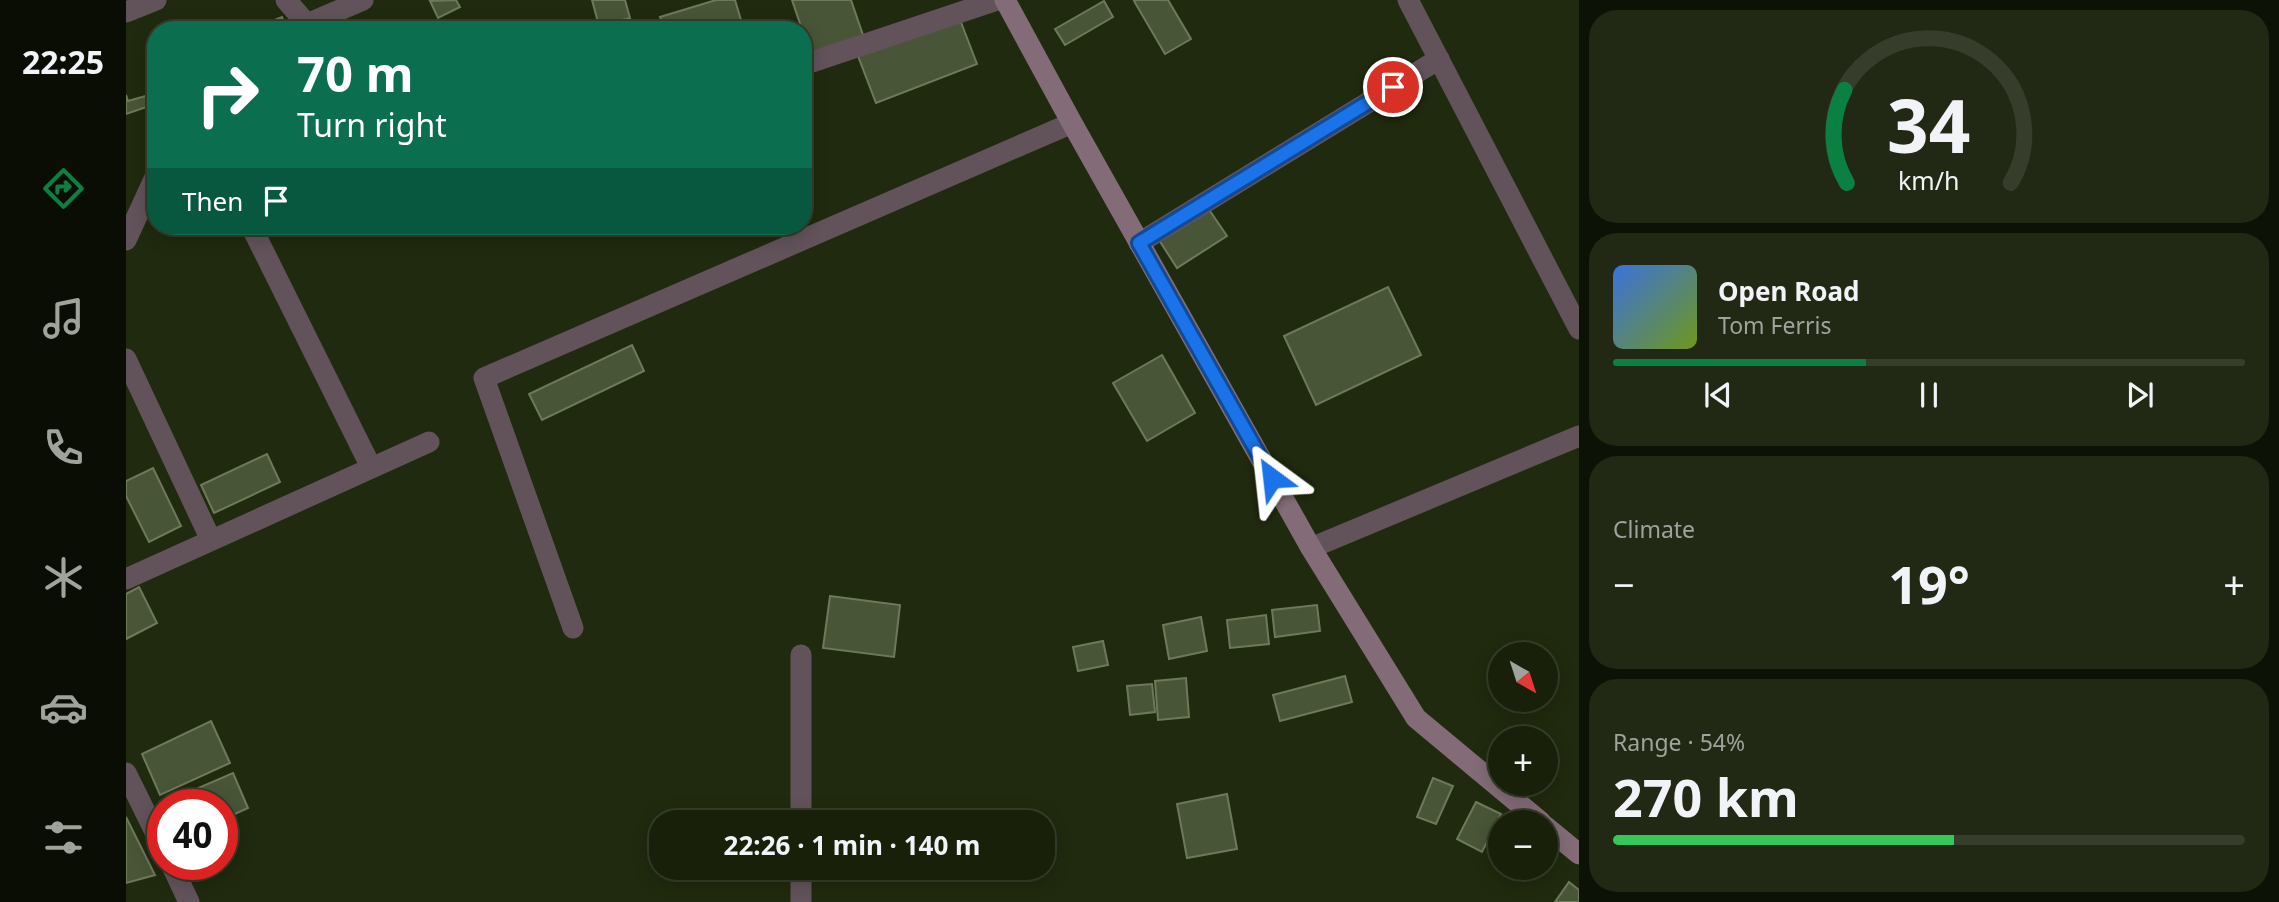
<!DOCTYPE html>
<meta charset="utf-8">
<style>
:root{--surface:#18200a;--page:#212813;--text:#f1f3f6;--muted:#9fa39c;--line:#363e2b;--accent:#0b8043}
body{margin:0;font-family:"Noto Sans",sans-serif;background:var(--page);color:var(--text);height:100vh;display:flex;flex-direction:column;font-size:26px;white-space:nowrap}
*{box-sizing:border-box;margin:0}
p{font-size:23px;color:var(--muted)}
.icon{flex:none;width:38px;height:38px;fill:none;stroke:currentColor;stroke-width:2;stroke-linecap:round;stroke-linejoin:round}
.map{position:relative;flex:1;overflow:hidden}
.panel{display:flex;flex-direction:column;gap:10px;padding:10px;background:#0d1206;width:700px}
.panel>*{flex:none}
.banner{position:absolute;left:21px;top:21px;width:665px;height:214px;border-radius:28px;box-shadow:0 4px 18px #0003,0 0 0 2px var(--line);background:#0b6e4f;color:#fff;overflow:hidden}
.needle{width:46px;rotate:141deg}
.tools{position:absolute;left:1362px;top:642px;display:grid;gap:14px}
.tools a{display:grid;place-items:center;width:70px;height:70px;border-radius:50%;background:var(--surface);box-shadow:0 4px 18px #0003,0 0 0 2px var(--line);font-size:35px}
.speed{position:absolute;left:21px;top:789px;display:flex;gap:14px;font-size:35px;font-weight:700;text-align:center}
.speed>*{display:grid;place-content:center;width:91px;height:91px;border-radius:50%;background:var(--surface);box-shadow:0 4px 18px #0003,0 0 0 2px var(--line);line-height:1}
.speed .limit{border:10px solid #d22;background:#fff;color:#111}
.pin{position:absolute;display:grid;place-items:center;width:60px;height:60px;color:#fff;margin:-30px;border:4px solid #fff;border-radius:50%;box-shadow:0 2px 7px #0007}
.me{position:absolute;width:77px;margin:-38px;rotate:330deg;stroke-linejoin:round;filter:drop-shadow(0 0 5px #0008)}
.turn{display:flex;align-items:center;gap:24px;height:147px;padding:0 35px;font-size:32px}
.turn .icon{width:91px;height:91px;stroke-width:2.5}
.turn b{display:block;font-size:49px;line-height:60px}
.then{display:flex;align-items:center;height:66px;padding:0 35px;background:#0003;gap:14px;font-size:26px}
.big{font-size:52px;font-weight:700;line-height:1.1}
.panel .widget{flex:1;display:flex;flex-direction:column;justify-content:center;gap:10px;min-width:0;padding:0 24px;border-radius:28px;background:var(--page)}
.panel .dial{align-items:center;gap:0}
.dial svg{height:182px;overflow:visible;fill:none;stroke:var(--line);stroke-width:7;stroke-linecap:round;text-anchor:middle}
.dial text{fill:var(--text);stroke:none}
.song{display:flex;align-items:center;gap:21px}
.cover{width:84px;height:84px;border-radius:10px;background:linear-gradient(135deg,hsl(220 70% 55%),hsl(80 70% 35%))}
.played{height:7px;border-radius:4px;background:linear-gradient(90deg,var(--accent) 40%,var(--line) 40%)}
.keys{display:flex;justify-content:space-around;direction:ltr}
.heat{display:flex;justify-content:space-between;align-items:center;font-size:38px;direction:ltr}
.charge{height:10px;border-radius:5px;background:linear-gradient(90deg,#34c759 54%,var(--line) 0)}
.trip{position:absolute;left:523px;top:810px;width:406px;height:70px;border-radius:28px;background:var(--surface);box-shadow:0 4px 18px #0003,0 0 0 2px var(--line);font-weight:700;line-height:70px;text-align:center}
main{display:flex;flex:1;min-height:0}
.menu{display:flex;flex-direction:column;width:126px;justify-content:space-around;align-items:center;background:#0a0d04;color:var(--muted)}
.menu .icon{width:49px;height:49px}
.menu .current{color:var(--accent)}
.menu b{font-size:32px;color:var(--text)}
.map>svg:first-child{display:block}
</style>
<main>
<nav class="menu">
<b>22:25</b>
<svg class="icon current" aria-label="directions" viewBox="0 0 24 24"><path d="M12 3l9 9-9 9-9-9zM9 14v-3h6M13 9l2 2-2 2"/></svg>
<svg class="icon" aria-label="music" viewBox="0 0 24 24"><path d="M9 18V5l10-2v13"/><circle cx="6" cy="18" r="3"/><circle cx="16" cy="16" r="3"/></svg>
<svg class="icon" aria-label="phone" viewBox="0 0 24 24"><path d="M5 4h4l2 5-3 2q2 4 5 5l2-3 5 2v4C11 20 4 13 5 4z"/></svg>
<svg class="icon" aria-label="climate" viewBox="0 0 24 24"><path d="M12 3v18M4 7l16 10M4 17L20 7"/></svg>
<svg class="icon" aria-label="car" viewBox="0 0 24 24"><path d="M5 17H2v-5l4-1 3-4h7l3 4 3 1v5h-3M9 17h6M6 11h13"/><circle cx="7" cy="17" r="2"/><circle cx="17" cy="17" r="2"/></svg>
<svg class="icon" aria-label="filters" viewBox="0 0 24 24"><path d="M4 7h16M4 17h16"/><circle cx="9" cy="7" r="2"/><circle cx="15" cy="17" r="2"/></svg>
</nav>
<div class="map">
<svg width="1453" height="902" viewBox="0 0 1453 902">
<rect width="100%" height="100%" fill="#202a0e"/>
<g fill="#495537" stroke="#6d7a5a" stroke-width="2">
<path d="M330 0 334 7 312 18 304 1Z"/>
<path d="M466 0H499L504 18 473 26Z"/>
<path d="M590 0H609L618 30H538L534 17Z"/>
<path d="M666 0H725L739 41 686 59Z"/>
<path d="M1010 0H1042L1065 39 1039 54 1008 1Z"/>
<path d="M978 1 987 17 939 45 929 29Z"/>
<path d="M156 17 160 30H122Z"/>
<path d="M833 17 851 64 750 103 732 56Z"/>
<path d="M0 95 2 101 23 95 26 105 0 114Z"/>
<path d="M1082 208 1101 236 1051 268 1033 240Z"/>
<path d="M1262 287 1295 355 1190 405 1158 336Z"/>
<path d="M506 345 518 371 416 420 403 394Z"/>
<path d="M1036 355 1069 413 1021 441 987 383Z"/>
<path d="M141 454 154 482 88 513 75 485Z"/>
<path d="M27 468 55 526 23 542 0 496V481Z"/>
<path d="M13 587 31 623 0 639V594Z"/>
<path d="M704 596 774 605 768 657 697 648Z"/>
<path d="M1191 605 1194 631 1149 637 1146 610Z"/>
<path d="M1140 615 1143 644 1104 648 1101 620Z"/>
<path d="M1075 617 1081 651 1043 659 1037 625Z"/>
<path d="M977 641 982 665 952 671 947 647Z"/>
<path d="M1219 676 1226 702 1154 721 1147 695Z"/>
<path d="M1060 678 1063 717 1032 720 1029 681Z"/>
<path d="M1026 684 1029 712 1004 715 1001 686Z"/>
<path d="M85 721 104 763 34 795 16 754Z"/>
<path d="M107 773 122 808 96 820V805H37V813L33 805Z"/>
<path d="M1307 778 1327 786 1310 824 1291 817Z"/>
<path d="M1101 794 1111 849 1061 858 1051 804Z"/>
<path d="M1350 802 1375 814 1356 852 1331 839Z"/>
<path d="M0 817 29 875 0 883Z"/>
<path d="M1443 882 1453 890V902H1429Z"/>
</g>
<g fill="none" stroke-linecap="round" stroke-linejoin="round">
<g stroke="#62535a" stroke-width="21">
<path d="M160 0 181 24 183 30"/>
<path d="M1282 0 1453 329"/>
<path d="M0 12 30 0"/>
<path d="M181 24 237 0"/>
<path d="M677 65 871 0"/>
<path d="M125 226 245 467"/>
<path d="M0 240 30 175"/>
<path d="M1013 243 1313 59"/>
<path d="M0 359 85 540"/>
<path d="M1185 548 1453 436"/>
<path d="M0 579 303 442"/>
<path d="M447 628 358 378 946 123"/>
<path d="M675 655V822"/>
<path d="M0 773 37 848"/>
<path d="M45 864 63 902"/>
<path d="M675 868V902"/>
</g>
<g stroke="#836c77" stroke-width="21">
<path d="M879 0 946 123 1185 548 1290 718 1415 822"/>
<path d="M1419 826 1453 854"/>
</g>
</g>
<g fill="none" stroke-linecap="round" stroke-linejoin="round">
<defs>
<path id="route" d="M1146 478 1013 243 1267 87"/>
</defs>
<use href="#route" stroke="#114b97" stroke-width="18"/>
<use href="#route" stroke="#1a73e8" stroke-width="12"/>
</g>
</svg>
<div class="tools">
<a><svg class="needle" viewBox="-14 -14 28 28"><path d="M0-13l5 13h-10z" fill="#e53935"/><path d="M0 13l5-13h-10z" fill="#9fa39c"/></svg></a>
<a>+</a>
<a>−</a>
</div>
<div class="speed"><div class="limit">40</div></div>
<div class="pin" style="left:1267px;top:87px;background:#d93025"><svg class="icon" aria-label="arrive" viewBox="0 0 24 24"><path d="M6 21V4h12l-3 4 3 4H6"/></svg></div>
<svg class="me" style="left:1146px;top:478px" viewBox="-20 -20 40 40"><path d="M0-17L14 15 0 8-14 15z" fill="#1a73e8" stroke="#fff" stroke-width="4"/></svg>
<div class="trip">22:26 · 1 min · 140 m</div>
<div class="banner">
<div class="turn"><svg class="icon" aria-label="right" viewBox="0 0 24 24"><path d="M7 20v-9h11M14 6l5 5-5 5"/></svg><div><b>70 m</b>Turn right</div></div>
<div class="then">Then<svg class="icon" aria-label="arrive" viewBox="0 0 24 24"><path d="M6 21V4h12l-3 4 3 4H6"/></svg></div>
</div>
</div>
<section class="panel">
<div class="widget dial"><svg viewBox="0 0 100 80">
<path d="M14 69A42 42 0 1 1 86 69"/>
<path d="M14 69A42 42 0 0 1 13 28" stroke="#0b8043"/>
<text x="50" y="56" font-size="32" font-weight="700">34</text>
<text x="50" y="72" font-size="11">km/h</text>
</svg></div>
<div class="widget">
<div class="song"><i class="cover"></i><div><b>Open Road</b><p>Tom Ferris</p></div></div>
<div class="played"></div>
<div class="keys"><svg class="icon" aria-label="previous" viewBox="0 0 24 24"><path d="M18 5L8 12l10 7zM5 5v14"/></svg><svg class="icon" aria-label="pause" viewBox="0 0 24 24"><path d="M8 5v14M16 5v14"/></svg><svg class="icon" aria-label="next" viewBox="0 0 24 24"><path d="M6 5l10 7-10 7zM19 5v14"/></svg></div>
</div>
<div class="widget"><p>Climate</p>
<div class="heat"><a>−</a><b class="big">19°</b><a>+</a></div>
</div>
<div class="widget"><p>Range · 54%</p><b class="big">270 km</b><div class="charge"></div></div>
</section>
</main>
